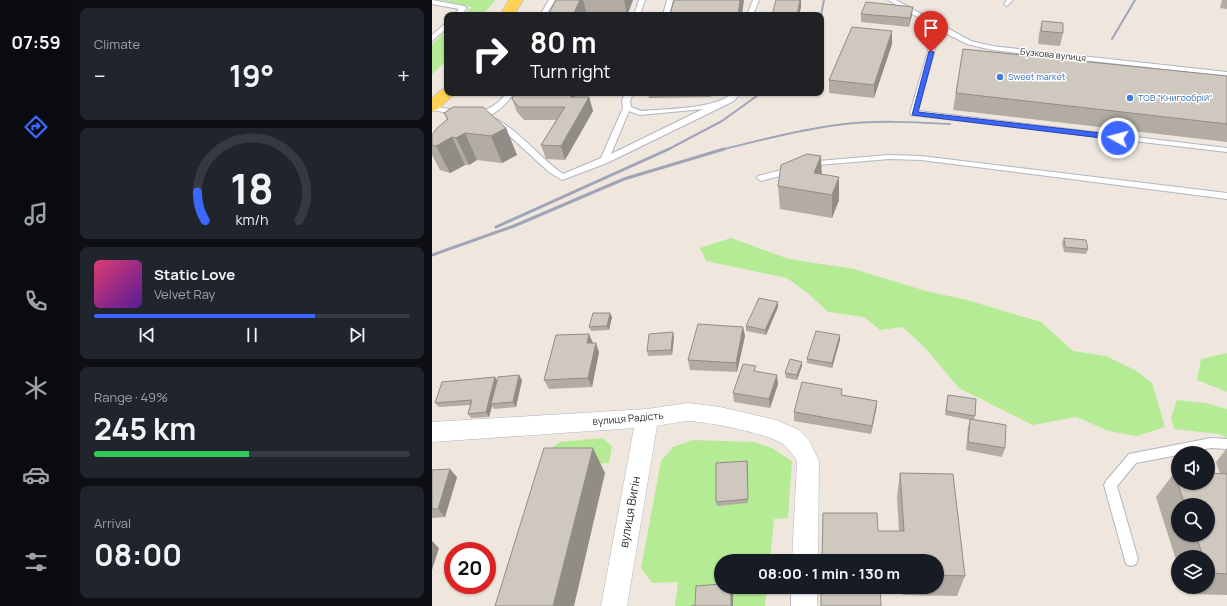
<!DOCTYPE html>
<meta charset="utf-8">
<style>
:root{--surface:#171b24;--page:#20242c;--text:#f1f3f6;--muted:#9ea1a6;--line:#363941;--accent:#3c67ff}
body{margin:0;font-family:Manrope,sans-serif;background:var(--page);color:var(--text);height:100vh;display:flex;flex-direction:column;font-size:15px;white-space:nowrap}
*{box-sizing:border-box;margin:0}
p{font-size:13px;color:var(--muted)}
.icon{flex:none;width:22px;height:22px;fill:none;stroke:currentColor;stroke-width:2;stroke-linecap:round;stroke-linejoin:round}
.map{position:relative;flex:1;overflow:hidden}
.side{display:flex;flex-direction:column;gap:8px;padding:8px;background:#0d0f14;width:360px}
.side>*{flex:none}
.guide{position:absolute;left:12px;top:12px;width:380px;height:84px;border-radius:8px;box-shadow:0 1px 3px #0004;background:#202124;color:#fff;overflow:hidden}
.tools{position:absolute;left:739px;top:446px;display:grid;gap:8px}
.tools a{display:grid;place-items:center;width:44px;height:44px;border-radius:50%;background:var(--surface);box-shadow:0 1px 3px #0004;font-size:20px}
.speed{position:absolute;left:12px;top:542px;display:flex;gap:8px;font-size:20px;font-weight:700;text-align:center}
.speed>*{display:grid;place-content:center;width:52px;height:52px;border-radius:50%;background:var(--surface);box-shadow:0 1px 3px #0004;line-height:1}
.speed .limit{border:6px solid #d22;background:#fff;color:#111}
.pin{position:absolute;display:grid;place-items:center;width:34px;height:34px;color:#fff;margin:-41px -17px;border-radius:50% 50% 50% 0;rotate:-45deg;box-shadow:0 0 4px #0007}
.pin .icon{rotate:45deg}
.me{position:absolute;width:44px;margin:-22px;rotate:277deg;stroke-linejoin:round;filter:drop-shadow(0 0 3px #0008)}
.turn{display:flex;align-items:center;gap:14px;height:84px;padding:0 20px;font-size:18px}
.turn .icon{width:52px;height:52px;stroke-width:2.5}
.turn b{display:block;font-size:28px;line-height:34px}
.big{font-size:30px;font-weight:700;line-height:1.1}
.side .card{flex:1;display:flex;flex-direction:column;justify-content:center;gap:6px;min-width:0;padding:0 14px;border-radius:8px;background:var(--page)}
.side .dial{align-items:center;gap:0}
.dial svg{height:104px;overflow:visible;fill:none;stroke:var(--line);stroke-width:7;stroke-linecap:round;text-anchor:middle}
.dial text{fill:var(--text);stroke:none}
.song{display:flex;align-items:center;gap:12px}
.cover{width:48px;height:48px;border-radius:6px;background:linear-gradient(135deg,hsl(340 70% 55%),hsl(270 70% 35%))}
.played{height:4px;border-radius:2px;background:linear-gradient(90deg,var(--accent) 70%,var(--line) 70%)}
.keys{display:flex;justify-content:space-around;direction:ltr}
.heat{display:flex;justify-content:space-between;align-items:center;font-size:22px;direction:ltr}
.charge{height:6px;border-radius:3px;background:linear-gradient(90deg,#34c759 49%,var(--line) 0)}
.trip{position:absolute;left:282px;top:554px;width:230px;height:40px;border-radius:20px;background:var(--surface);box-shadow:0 1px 3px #0004;font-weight:700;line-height:40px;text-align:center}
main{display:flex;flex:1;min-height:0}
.tabs{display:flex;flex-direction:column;width:72px;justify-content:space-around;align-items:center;background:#090b0e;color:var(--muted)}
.tabs .icon{width:28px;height:28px}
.tabs .current{color:var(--accent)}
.tabs b{font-size:18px;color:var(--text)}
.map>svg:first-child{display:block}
</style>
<main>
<nav class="tabs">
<b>07:59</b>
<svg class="icon current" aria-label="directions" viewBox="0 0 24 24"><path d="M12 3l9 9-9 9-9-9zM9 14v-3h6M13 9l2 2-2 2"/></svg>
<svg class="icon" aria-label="music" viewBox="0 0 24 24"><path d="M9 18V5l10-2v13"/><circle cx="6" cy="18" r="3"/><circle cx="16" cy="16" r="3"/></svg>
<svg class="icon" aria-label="phone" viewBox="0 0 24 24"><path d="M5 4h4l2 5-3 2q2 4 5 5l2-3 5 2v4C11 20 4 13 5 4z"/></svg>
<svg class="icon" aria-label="climate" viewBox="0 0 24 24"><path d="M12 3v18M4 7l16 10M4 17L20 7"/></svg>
<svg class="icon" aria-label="car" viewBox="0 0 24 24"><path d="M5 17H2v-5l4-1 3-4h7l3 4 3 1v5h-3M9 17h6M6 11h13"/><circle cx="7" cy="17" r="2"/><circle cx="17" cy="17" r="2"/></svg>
<svg class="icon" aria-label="filters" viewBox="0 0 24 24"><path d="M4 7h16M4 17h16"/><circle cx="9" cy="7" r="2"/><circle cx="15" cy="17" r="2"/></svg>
</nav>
<section class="side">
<div class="card"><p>Climate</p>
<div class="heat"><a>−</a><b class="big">19°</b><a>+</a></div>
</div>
<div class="card dial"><svg viewBox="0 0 100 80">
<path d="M14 69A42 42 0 1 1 86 69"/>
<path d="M14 69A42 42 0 0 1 8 47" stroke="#3c67ff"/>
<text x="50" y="56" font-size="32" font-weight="700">18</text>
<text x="50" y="72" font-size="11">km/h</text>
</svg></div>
<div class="card">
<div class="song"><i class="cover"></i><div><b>Static Love</b><p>Velvet Ray</p></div></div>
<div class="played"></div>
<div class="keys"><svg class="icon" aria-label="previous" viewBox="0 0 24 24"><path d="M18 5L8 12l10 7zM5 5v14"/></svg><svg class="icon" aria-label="pause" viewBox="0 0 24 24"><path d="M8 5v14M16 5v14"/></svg><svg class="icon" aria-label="next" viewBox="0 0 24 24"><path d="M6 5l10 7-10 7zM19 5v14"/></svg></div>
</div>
<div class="card"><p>Range · 49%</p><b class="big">245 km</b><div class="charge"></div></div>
<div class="card"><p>Arrival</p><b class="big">08:00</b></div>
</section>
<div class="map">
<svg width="795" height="606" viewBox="0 0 795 606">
<rect width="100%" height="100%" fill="#efe7de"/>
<g fill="#b6eb96">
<path d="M8 0H64L50 15H31L40 7Z"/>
<path d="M15 30V60L0 74V44Z"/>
<path d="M299 238 357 259 422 269 494 291 535 300 609 322 641 351 674 356 703 370 720 383 733 427 705 436 677 431 644 417 601 425 527 388 495 350 471 327 448 330 432 317 396 312 378 295 355 278 274 261 268 248Z"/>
<path d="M795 353V392L765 380 769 359Z"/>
<path d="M745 400 774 403 795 409V438L787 434 742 429 739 417Z"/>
<path d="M170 438 180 446 177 463 110 465 114 452 128 442Z"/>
<path d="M261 440 322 442 340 448 360 461 356 518 342 519 338 561H289V587H335L333 606H243L246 582 220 583 209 568 229 461 241 447Z"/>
</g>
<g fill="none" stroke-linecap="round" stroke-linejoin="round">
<defs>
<g id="service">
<path d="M0 0 32 6 35 8 29 15H22L27 9 0 4Z"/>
<path d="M117 0H123L114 15H108Z"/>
<path d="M207 0H213L208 15H202Z"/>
<path d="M235 0H241L237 15H231Z"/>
<path d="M321 0H327L321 15H315Z"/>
<path d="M456 0H464L539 41 560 46 795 72V76L560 50 535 44 515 34 506 38 486 111 795 148V152L479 115 478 113 500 37 510 31Z"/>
<path d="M575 0H581L575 6 572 4Z"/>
<path d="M15 22V28L0 41V35Z"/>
<path d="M74 93H82C73 106 59 120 42 117V113C56 110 66 105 74 93Z"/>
<path d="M193 93H201L198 101 199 107 209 111C230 109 287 109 300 93H308L302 101 175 163 130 180 117 172 71 130 51 118 55 116H58C87 129 105 156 131 174L169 158 191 108 190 101ZM271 109 179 154 197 111 208 115Z"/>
<path d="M0 106 28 111 32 113 28 115 0 110Z"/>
<path d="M457 155 489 156 795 193V199L489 160 457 159 387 165 376 169 372 166 386 161Z"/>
<path d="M360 167 364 170 363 172 329 181 325 178 326 176Z"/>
<path d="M779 438 795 439V449L779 448 746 453V455L704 463 685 486 706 559 704 564 699 566 694 564 672 485 674 481 697 454Z"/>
</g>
<g id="minor">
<path d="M256 403 288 407 344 420 367 430 377 440 387 461 386 561H360L365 461C361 455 357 449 351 444 338 434 273 421 255 421 245 422 235 424 225 426L195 606H169L202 428 0 442V422L215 409Z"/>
<rect x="359" y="587" width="26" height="19"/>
</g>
<g id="primary">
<path d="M77 0H91L82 15H68Z"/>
<path d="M15 88V93H23L6 109 0 111V98L9 90Z"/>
</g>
</defs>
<use href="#service" stroke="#b2b5c2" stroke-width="2"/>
<use href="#minor" stroke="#b2b5c2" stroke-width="1"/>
<use href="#primary" stroke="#c8c8c8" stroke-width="2"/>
<use href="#service" fill="#fff" fill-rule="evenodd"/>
<use href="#minor" fill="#fff" fill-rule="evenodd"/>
<use href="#primary" fill="#ffd154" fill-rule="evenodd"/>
<g stroke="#a0a4b9" stroke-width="2">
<path d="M389 15 392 0"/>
<path d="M680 39 703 0"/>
<path d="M235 150 290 121 329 93"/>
<path d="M288 150C326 141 365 130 405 125 442 120 480 122 518 124"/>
</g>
<g stroke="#a0a4b9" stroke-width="3">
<path d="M64 227 237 149"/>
<path d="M0 255 82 226 192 179 292 149"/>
</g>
</g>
<g fill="#b2aca4" fill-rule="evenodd">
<path d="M124 0H201L196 14H205L206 15H116Z"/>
<path d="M790 0H795V9L788 8Z"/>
<path d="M429 14 480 15 477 27 429 22Z"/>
<path d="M610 21 631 33 628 46 606 44 607 34Z"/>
<path d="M460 31V44L442 98 397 93V80Z"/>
<path d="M531 49 795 76V142L521 110Z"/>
<path d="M216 93H280L279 97 217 98Z"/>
<path d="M143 97H157L161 111 133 160 114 159 109 145 124 120H92L85 112 80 99Z"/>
<path d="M12 113 74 128 85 155 70 163 45 160 37 165H33L18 173 8 170 0 155V135L15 120Z"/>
<path d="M389 156V174L407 200 400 218 348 209 346 186Z"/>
<path d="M632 238 656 249 654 254 632 252 630 243Z"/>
<path d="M346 302V307L334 335 314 331V326Z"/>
<path d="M180 317 177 330 159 331 157 327Z"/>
<path d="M311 327 313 336 305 372 258 370 256 360Z"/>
<path d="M242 337 240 355 216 356 215 351Z"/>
<path d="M408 340 400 368 375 363V359Z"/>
<path d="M161 343 167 352 160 387 117 389 112 380Z"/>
<path d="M370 362V366L365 380 354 378 353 373Z"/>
<path d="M325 372 346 384 338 408 302 402 301 393Z"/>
<path d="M87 375 90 380 84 407 62 409 60 406 57 417 39 418 36 414 38 405 7 407 3 403 65 381Z"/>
<path d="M410 395 445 401 444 410 439 434 362 421V412Z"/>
<path d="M516 395 543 416 542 419 573 448 570 457 534 450 536 427 538 420 513 415Z"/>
<path d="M795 448V595L755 594 753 587H776V557H746V566L724 497 742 473 788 474 784 462ZM746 505H776V535H746Z"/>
<path d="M316 465V503L285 506 284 502Z"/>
<path d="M0 470 25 477 13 517 0 518Z"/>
<path d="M468 473 533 576 525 596 471 595 470 587H505V561L446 531H467L465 497Z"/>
</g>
<g fill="#918c86">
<path d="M148 0H151L155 15H141Z"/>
<path d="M192 0H201L195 15Z"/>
<path d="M308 0H312L310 15H306Z"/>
<path d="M368 0H369V8L367 15H365Z"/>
<path d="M481 7 480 15 477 27 478 18Z"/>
<path d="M460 31V44L442 98V85Z"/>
<path d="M140 93H142L145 104 139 97Z"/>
<path d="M157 97 161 111 133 160 129 146Z"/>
<path d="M74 128 85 155 70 163 59 136Z"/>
<path d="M33 133 45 160 37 165 24 138Z"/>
<path d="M20 137 33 165 18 173 4 146Z"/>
<path d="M389 156 390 179 382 173Z"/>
<path d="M407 177V200L400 218V195Z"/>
<path d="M346 302V307L334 335 333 330Z"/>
<path d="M178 313 180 317 177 330 175 326Z"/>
<path d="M311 327 313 336 305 372 304 363Z"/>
<path d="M241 332 242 337 240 355 239 350Z"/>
<path d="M157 334 161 343H155Z"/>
<path d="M408 335V340L400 368V363Z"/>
<path d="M164 343 167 352 160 387 156 378Z"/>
<path d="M370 362V366L365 380V375Z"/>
<path d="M87 375 90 380 84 407 81 402Z"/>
<path d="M345 375 346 384 338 408 337 399Z"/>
<path d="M63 377 66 382 59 404 60 406 57 417 54 412Z"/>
<path d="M445 401 444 410 439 434 440 426Z"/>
<path d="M161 448 173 473 142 606H121Z"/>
<path d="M315 461 316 465V503V499Z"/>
<path d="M18 469 25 477 13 517 6 509Z"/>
<path d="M0 541 7 548 0 570Z"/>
<path d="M299 587H300L301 590V606H299Z"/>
</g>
<g fill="#cfc8bf" stroke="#918c86">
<path d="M124 0H148L141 15H116Z"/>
<path d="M242 0H308L306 15H238Z"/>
<path d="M344 0H368L365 15H340Z"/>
<path d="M434 2 481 7 478 18 429 14Z"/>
<rect x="186" y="14" width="19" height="1"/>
<path d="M610 21 631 23V33L609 31Z"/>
<path d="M420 27 460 31 442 85 397 80Z"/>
<path d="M531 49 795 76V124L524 93Z"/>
<path d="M82 93H140L139 97H157L129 146 109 145 133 107H87L80 99Z"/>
<path d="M21 107H51L74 128 59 136 33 133 24 138 20 137 4 146 0 145V135L5 128 16 119 12 113Z"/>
<path d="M375 154 389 156 382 173 407 177 400 195 346 186 349 165Z"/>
<path d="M632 238 654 240 656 249 633 247Z"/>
<path d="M327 298 346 302 333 330 314 326Z"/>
<path d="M161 313H178L175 326 157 327Z"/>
<path d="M266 324 311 327 304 363 256 360Z"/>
<path d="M384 331 408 335 400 363 375 359Z"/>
<path d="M241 332 239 350 215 351 217 334Z"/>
<path d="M157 334 155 343H164L156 378 112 380 124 335Z"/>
<path d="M358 359 370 362 365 375 353 373Z"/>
<path d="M311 364 324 366 322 371 345 375 337 399 301 393Z"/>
<path d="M87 375 81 402 59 404 66 377Z"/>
<path d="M63 377 54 412 36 414 40 400 3 403 10 382Z"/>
<path d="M370 382 410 389 409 395 445 401 440 426 362 412Z"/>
<path d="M516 395 544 399 543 416 514 411Z"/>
<path d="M538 419 574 425 573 448 536 442Z"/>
<path d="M112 448H161L121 606H63Z"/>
<path d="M315 461 316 499 284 502V463Z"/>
<path d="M18 469 6 509H0V470Z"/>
<path d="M468 473 521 474 533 576 505 575V561H390L391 513H445L446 531H472Z"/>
<path d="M742 473H746V483H776V473L795 474V574L777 573 776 557H771L764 535H776V505H753Z"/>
<path d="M289 584V587H299V606H259H263L264 586Z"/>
<path d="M389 587H448L449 606H389Z"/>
</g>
<path fill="#3c67ff" stroke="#2743a6" d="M497 51 502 52 486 112 686 135 689 138 686 140 480 115Z"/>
<g fill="#3f7fe0" stroke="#fff" stroke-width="1.5">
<circle cx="568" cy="77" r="4"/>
<circle cx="698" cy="98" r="4"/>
</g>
<g text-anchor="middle" stroke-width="3" stroke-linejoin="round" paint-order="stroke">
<g font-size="9" fill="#2d2d2d" stroke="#fff">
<text transform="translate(621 55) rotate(6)" y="3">Бузкова вулиця</text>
</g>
<g font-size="9" fill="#366cbe" stroke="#fff" text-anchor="start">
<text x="576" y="80">Sweet market</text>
<text x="706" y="101">ТОВ "Книгообрiй"</text>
</g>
<g font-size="10" fill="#2d2d2d" stroke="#fff">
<text transform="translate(196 418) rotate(-5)" y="4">вулиця Радість</text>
</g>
<g font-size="12" fill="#2d2d2d" stroke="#fff">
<text transform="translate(198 512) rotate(-80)" y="4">вулиця Вигін</text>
</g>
</g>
</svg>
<div class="tools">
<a><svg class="icon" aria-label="sound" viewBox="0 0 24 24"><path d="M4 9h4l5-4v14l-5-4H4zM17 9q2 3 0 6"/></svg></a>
<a><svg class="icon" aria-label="search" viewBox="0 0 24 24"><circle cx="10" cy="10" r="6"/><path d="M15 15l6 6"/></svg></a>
<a><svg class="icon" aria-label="layers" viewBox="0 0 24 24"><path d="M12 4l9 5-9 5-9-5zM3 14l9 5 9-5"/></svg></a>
</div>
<div class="speed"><div class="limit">20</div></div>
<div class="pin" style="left:499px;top:52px;background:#d93025"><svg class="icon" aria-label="arrive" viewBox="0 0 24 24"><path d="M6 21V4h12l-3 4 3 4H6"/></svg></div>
<svg class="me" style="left:686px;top:138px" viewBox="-20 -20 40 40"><circle r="17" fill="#3c67ff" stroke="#fff" stroke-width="3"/><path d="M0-11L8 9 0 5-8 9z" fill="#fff"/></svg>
<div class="trip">08:00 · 1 min · 130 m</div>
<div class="guide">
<div class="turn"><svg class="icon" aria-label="right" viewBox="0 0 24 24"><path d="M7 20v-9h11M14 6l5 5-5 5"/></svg><div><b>80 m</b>Turn right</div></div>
</div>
</div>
</main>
